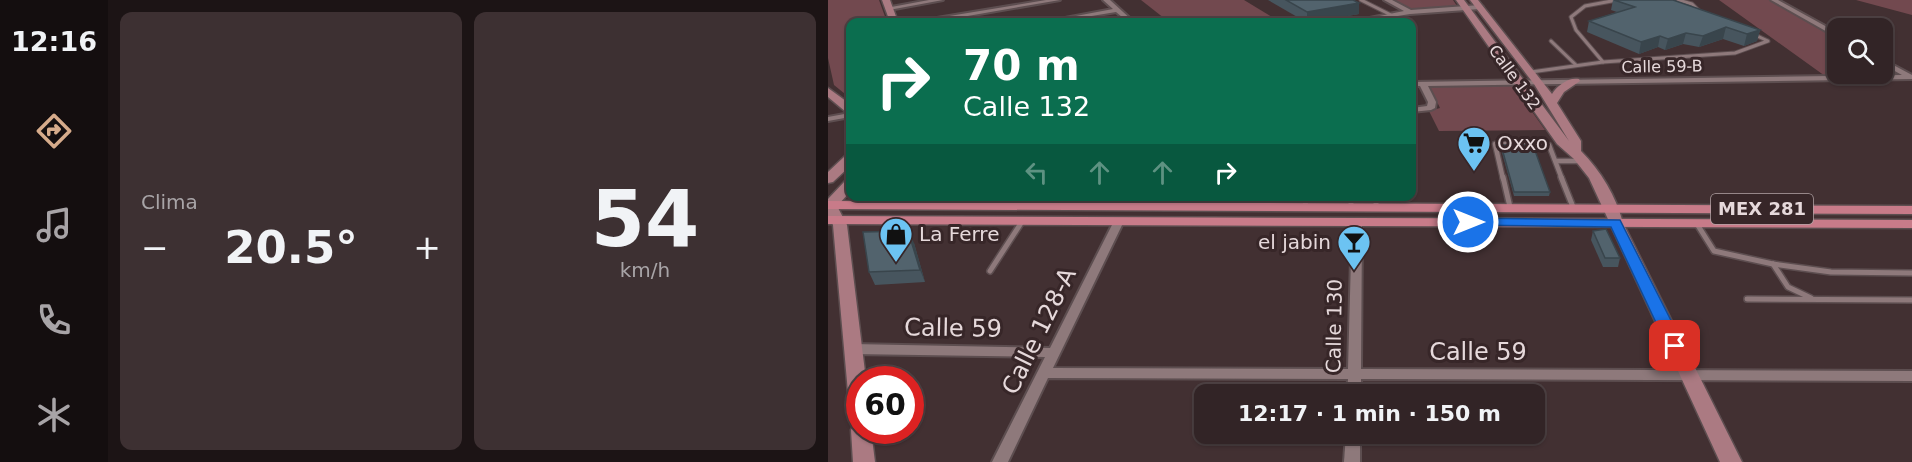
<!DOCTYPE html>
<html lang="es">
<meta charset="utf-8">
<style>
:root{--surface:#322426;--page:#3d3032;--text:#f1f3f6;--muted:#a8a4a7;--line:#4d4143;--accent:#d6ab8b}
body{margin:0;font-family:"DejaVu Sans",sans-serif;background:var(--page);color:var(--text);height:100vh;display:flex;flex-direction:column;font-size:22px;white-space:nowrap}
*{box-sizing:border-box;margin:0}
p{font-size:20px;color:var(--muted)}
.icon{flex:none;width:33px;height:33px;fill:none;stroke:currentColor;stroke-width:2;stroke-linecap:round;stroke-linejoin:round}
.map{position:relative;flex:1;overflow:hidden}
.panel{display:flex;flex-direction:column;gap:12px;padding:12px;background:#1c1415;width:720px}
.panel>*{flex:none}
.guide{position:absolute;left:18px;top:18px;width:570px;height:183px;border-radius:12px;box-shadow:0 2px 4px #0004,0 0 0 2px var(--line);background:#0b6e4f;color:#fff;overflow:hidden}
.fabs{position:absolute;left:999px;top:18px;display:grid;gap:12px}
.fabs a{display:grid;place-items:center;width:66px;height:66px;border-radius:12px;background:var(--surface);box-shadow:0 2px 4px #0004,0 0 0 2px var(--line);font-size:30px}
.speed{position:absolute;left:18px;top:366px;display:flex;gap:12px;font-size:30px;font-weight:700;text-align:center}
.speed>*{display:grid;place-content:center;width:78px;height:78px;border-radius:50%;background:var(--surface);box-shadow:0 2px 4px #0004,0 0 0 2px var(--line);line-height:1}
.speed .limit{border:9px solid #d22;background:#fff;color:#111}
.pin{position:absolute;display:grid;place-items:center;width:51px;height:51px;color:#fff;margin:-26px;border-radius:12px;box-shadow:0 3px 9px #0006}
.me{position:absolute;width:66px;margin:-33px;rotate:90deg;stroke-linejoin:round;filter:drop-shadow(0 0 4px #0008)}
.turn{display:flex;align-items:center;gap:21px;height:126px;padding:0 18px;font-size:27px}
.turn .icon{width:78px;height:78px;stroke-width:2.5}
.turn b{display:block;font-size:42px;line-height:51px}
.lanes{display:flex;align-items:center;height:57px;padding:0 18px;background:#0003;justify-content:center;gap:30px;direction:ltr}
.lanes .off{opacity:.35}
.big{font-size:45px;font-weight:600;line-height:1.1}
.panel .widget{flex:1;display:flex;flex-direction:column;justify-content:center;gap:9px;min-width:0;padding:0 21px;border-radius:12px;background:var(--page)}
.panel .dial{align-items:center;gap:0}
.dial b{font-size:78px;line-height:1}
.heat{display:flex;justify-content:space-between;align-items:center;font-size:33px;direction:ltr}
.panel .tiles{flex:1;display:grid;gap:12px;grid-template-columns:repeat(2,1fr)}
.trip{position:absolute;left:366px;top:384px;width:351px;height:60px;border-radius:12px;background:var(--surface);box-shadow:0 2px 4px #0004,0 0 0 2px var(--line);font-weight:600;line-height:60px;text-align:center}
main{display:flex;flex:1;min-height:0}
.tabs{display:flex;flex-direction:column;width:108px;justify-content:space-around;align-items:center;background:#140e0f;color:var(--muted)}
.tabs .icon{width:42px;height:42px}
.tabs .current{color:var(--accent)}
.tabs b{font-size:27px;color:var(--text)}
.map>svg:first-child{display:block}
</style>
<main>
<nav class="tabs">
<b>12:16</b>
<svg class="icon current" aria-label="directions" viewBox="0 0 24 24"><path d="M12 3l9 9-9 9-9-9zM9 14v-3h6M13 9l2 2-2 2"/></svg>
<svg class="icon" aria-label="music" viewBox="0 0 24 24"><path d="M9 18V5l10-2v13"/><circle cx="6" cy="18" r="3"/><circle cx="16" cy="16" r="3"/></svg>
<svg class="icon" aria-label="phone" viewBox="0 0 24 24"><path d="M5 4h4l2 5-3 2q2 4 5 5l2-3 5 2v4C11 20 4 13 5 4z"/></svg>
<svg class="icon" aria-label="climate" viewBox="0 0 24 24"><path d="M12 3v18M4 7l16 10M4 17L20 7"/></svg>
</nav>
<section class="panel">
<div class="tiles">
<div class="widget"><p>Clima</p>
<div class="heat"><a>−</a><b class="big">20.5°</b><a>+</a></div>
</div>
<div class="widget dial"><b>54</b><p>km/h</p></div>
</div>
</section>
<div class="map">
<svg width="1084" height="462" viewBox="0 0 1084 462">
<rect width="100%" height="100%" fill="#423032"/>
<g fill="#72494f">
<path d="M0 0H51L59 22H22V98L6 85 0 58Z"/>
<path d="M313 0H416L452 22H341Z"/>
<path d="M559 0H625L629 6 576 9Z"/>
<path d="M891 0H946L1009 36 1010 74H1054L1055 61 1078 74 997 76Z"/>
<path d="M1028 0H1084V15Z"/>
<path d="M601 85H685L717 130 611 131 601 111 612 108Z"/>
</g>
<g fill="none" stroke-linecap="round" stroke-linejoin="round">
<defs>
<g id="lane-far2">
<path d="M533 0 563 15"/>
<path d="M850 0 864 4 873 13"/>
<path d="M723 41 748 65"/>
<path d="M775 62 907 53 940 41 925 34"/>
<path d="M703 72 775 62 748 30 743 17 757 6 789 0"/>
</g>
<g id="lane-far1">
<path d="M728 161H753"/>
<path d="M675 179 667 144 721 145 734 179"/>
</g>
<g id="lane">
<path d="M675 177 682 207"/>
<path d="M733 177 745 207"/>
<path d="M523 196V207"/>
<path d="M548 196V207"/>
<path d="M443 207 445 196"/>
<path d="M477 207 478 196"/>
<path d="M869 224 886 251 945 264 1003 272 1084 273"/>
<path d="M945 264 960 287 983 298"/>
<path d="M162 271 195 220"/>
<path d="M919 299 1084 300"/>
</g>
<g id="street">
<path d="M101 0H115L61 10 58 8Z"/>
<path d="M218 0H232L105 22H94L97 20Z"/>
<path d="M275 0H282L306 22H300L288 12 227 22H216L285 9Z"/>
<path d="M556 0H564L583 10 652 5 655 7 652 9 582 14 533 22H522L576 11Z"/>
<path d="M943 0H950L1010 33V38Z"/>
<path d="M1054 59 1084 75V79L600 86 608 102 607 108 603 110 584 112V108L599 106 600 102 592 86H584V82L1074 75 1054 64Z"/>
<path d="M22 113V117L0 121V117Z"/>
<path d="M291 218 296 221 225 368 520 369 524 222 529 219 534 222 533 369 1084 371V381L533 379V394H519L520 379 220 378 180 462H164L217 357 24 354 19 352 18 349 19 346 24 344 222 348 286 221Z"/>
<path d="M518 434H532V462H516Z"/>
</g>
<g id="secondary">
<path d="M54 0H62L70 22H62Z"/>
<path d="M628 0H636L741 141 706 84 642 0H650L724 94C729 86 740 77 751 79L752 81 736 92 729 103 753 141V151C773 171 788 196 795 223L914 462H892L761 178 746 159 729 144Z"/>
<path d="M0 88 22 104V113L18 112 0 97Z"/>
<path d="M22 155V166L5 182 0 183V172L17 156Z"/>
<path d="M22 180V192L9 206 19 225 38 380H32V430H43L47 462H25L23 430 26 424 30 423 25 421 22 415 5 225 0 216V199L17 181Z"/>
</g>
<g id="primary">
<path d="M0 201 1084 206V214L0 209Z"/>
<path d="M0 216 1084 220V228L0 224Z"/>
</g>
</defs>
<use href="#lane-far2" stroke="#5d4e50" stroke-width="5"/>
<use href="#lane-far1" stroke="#5d4e50" stroke-width="7"/>
<use href="#lane" stroke="#5d4e50" stroke-width="8"/>
<use href="#street" stroke="#5d4e50" stroke-width="4"/>
<use href="#secondary" stroke="#5d4e50" stroke-width="3"/>
<use href="#primary" stroke="#5d4e50" stroke-width="3"/>
<use href="#lane-far2" stroke="#8e797b" stroke-width="3"/>
<use href="#lane-far1" stroke="#8e797b" stroke-width="4.5"/>
<use href="#lane" stroke="#8e797b" stroke-width="5"/>
<use href="#street" fill="#8e797b" fill-rule="evenodd"/>
<use href="#secondary" fill="#ab7a82" fill-rule="evenodd"/>
<use href="#primary" fill="#c87b89" fill-rule="evenodd"/>
</g>
<g fill="#47555e">
<path d="M440 0H525L531 14 485 22H478Z"/>
<path d="M785 0 932 30 929 41 916 46 895 39 871 47 855 44 837 50 830 47 811 54 759 32 761 21 789 12 783 10Z"/>
<path d="M673 145 722 192 721 196H686L673 149Z"/>
<path d="M765 231 792 258 790 267H775L763 240Z"/>
<path d="M86 243 97 282 47 285 41 272Z"/>
</g>
<g fill="#39454c">
<path d="M531 3V14L485 22H479V12Z"/>
<path d="M898 27 895 39 871 47 875 36Z"/>
<path d="M932 30 929 41 916 46 919 34Z"/>
<path d="M858 33 855 44 837 50 840 39Z"/>
<path d="M832 36 830 47 811 54 813 42Z"/>
<path d="M80 231 86 243 97 282 92 270Z"/>
</g>
<g fill="#52636d" stroke="#39454c" stroke-width="1.5">
<path d="M458 0H525L531 3 479 12Z"/>
<path d="M786 0H845L932 30 919 34 898 27 875 36 858 33 840 39 832 36 813 42 761 21 807 7Z"/>
<path d="M673 145H705L722 192H686Z"/>
<path d="M778 229 792 258H777L765 231Z"/>
<path d="M80 231 92 270 41 272 35 232Z"/>
</g>
<path fill="#1a73e8" stroke="#114b97" stroke-width="1.5" d="M640 218 792 220 856 346 853 350H841L839 346 783 227 635 225 633 222 635 220Z"/>
<defs>
<symbol id="supermarket-pin" viewBox="-11 -11 22 30"><path d="M0 17L-7.5 6A9.5 9.5 0 1 1 7.5 6Z" fill="#6cc3f2" stroke="#372628"/><path d="M-6-5.5h2.5l.6 2H6L4.5 2H-2.5L-4.4-4H-6ZM-1.5 3.2a1.3 1.3 0 1 0 .1 0ZM3 3.2a1.3 1.3 0 1 0 .1 0Z" fill="#111"/></symbol>
<symbol id="shop-pin" viewBox="-11 -11 22 30"><path d="M0 17L-7.5 6A9.5 9.5 0 1 1 7.5 6Z" fill="#6cc3f2" stroke="#372628"/><path d="M-5-2.5h2.3a2.7 3.5 0 0 1 5.4 0H5L5.5 6h-11ZM-1.5-2.5h3a1.5 2.3 0 0 0-3 0Z" fill="#111"/></symbol>
<symbol id="bar-pin" viewBox="-11 -11 22 30"><path d="M0 17L-7.5 6A9.5 9.5 0 1 1 7.5 6Z" fill="#6cc3f2" stroke="#372628"/><path d="M-6-5H6L.8 .8V4.5H3.5V6h-7V4.5H-.8V.8Z" fill="#111"/></symbol>
</defs>
<g fill-rule="evenodd">
<use href="#supermarket-pin" x="627" y="124" width="38" height="52"/>
<use href="#shop-pin" x="49" y="215" width="38" height="52"/>
<use href="#bar-pin" x="507" y="223" width="38" height="52"/>
</g>
<g text-anchor="middle" stroke-width="6" stroke-linejoin="round" paint-order="stroke">
<g font-size="16" fill="#e6d9db" stroke="#372628">
<text transform="translate(834 66) rotate(-1)" y="6">Calle 59-B</text>
<text transform="translate(687 77) rotate(54)" y="6">Calle 132</text>
</g>
<rect fill="#372628" stroke="#b2a3a5" stroke-width="1.5" x="883" y="194" width="102" height="30" rx="4.5"/>
<g font-size="18" font-weight="bold" fill="#e6d9db">
<text x="934" y="215">MEX 281</text>
</g>
<g font-size="20" fill="#e6d9db" stroke="#372628" text-anchor="start">
<text x="669" y="150">Oxxo</text>
<text x="91" y="241">La Ferre</text>
<text x="503" y="249" text-anchor="end">el jabin</text>
</g>
<g font-size="20" fill="#e6d9db" stroke="#372628">
<text transform="translate(506 326) rotate(-89)" y="7">Calle 130</text>
</g>
<g font-size="24" fill="#e6d9db" stroke="#372628">
<text transform="translate(125 328) rotate(1)" y="8">Calle 59</text>
<text transform="translate(211 331) rotate(-64)" y="8">Calle 128-A</text>
<text x="650" y="360">Calle 59</text>
</g>
</g>
</svg>
<div class="fabs">
<a><svg class="icon" aria-label="search" viewBox="0 0 24 24"><circle cx="10" cy="10" r="6"/><path d="M15 15l6 6"/></svg></a>
</div>
<div class="speed"><div class="limit">60</div></div>
<div class="pin" style="left:847px;top:346px;background:#d93025"><svg class="icon" aria-label="arrive" viewBox="0 0 24 24"><path d="M6 21V4h12l-3 4 3 4H6"/></svg></div>
<svg class="me" style="left:640px;top:222px" viewBox="-20 -20 40 40"><circle r="17" fill="#1a73e8" stroke="#fff" stroke-width="3"/><path d="M0-11L8 9 0 5-8 9z" fill="#fff"/></svg>
<div class="trip">12:17 · 1 min · 150 m</div>
<div class="guide">
<div class="turn"><svg class="icon" aria-label="right" viewBox="0 0 24 24"><path d="M7 20v-9h11M14 6l5 5-5 5"/></svg><div><b>70 m</b>Calle 132</div></div>
<div class="lanes"><svg class="icon off" aria-label="left" viewBox="0 0 24 24"><path d="M17 20v-9H6M10 6l-5 5 5 5"/></svg><svg class="icon off" aria-label="ahead" viewBox="0 0 24 24"><path d="M12 20V5M6 11l6-6 6 6"/></svg><svg class="icon off" aria-label="ahead" viewBox="0 0 24 24"><path d="M12 20V5M6 11l6-6 6 6"/></svg><svg class="icon" aria-label="right" viewBox="0 0 24 24"><path d="M7 20v-9h11M14 6l5 5-5 5"/></svg></div>
</div>
</div>
</main>
